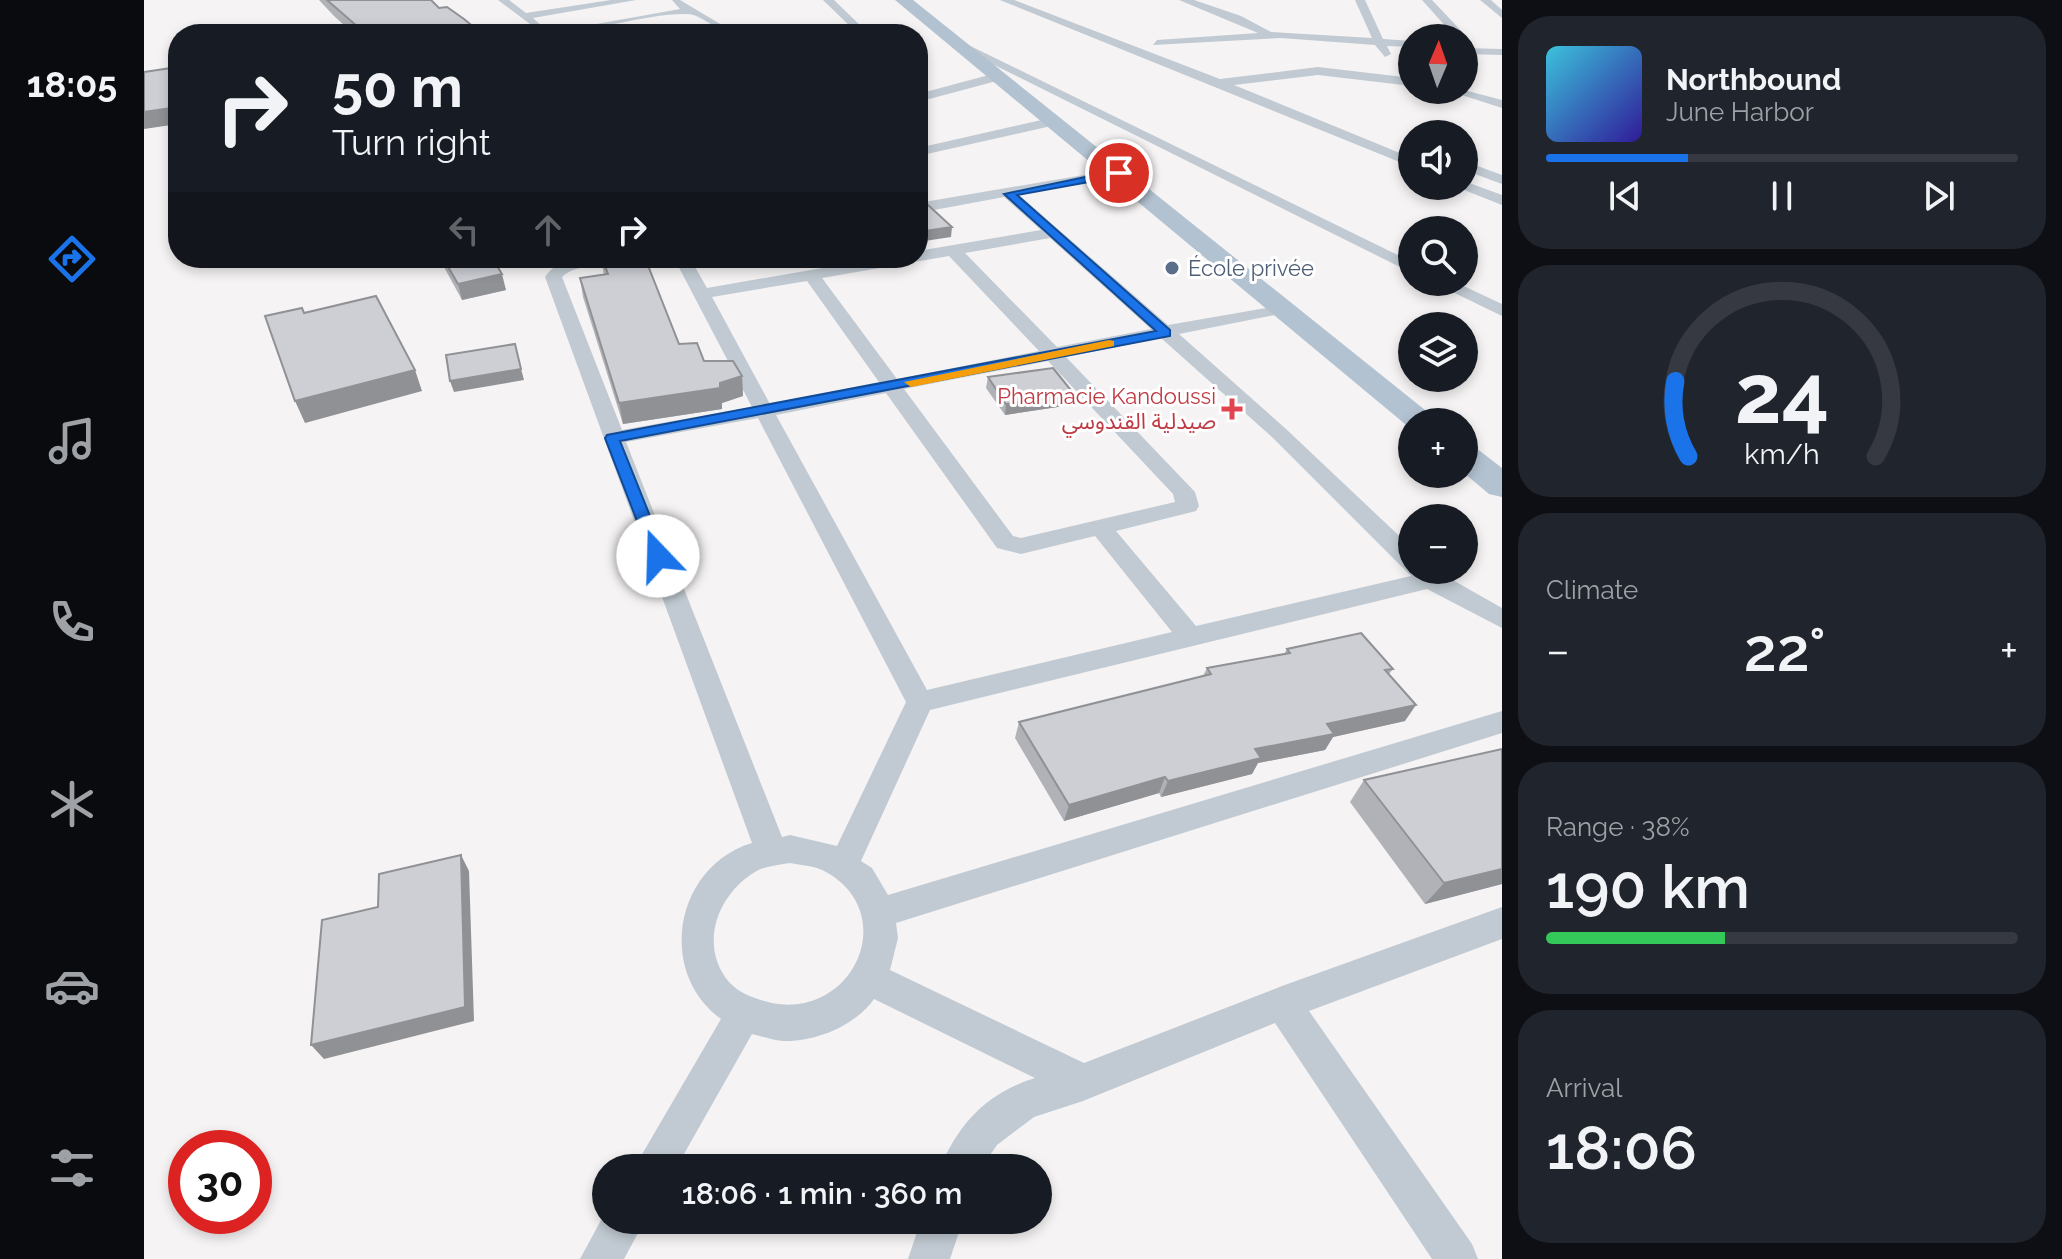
<!DOCTYPE html>
<meta charset="utf-8">
<style>
:root{--surface:#171b24;--page:#20242c;--text:#f1f3f6;--muted:#9ea1a6;--line:#363941;--accent:#1a73e8}
body{margin:0;font-family:Raleway,"Noto Sans Arabic",sans-serif;background:var(--page);color:var(--text);height:100vh;display:flex;flex-direction:column;font-size:30px;white-space:nowrap}
*{box-sizing:border-box;margin:0}
p{font-size:26px;color:var(--muted)}
.icon{flex:none;width:44px;height:44px;fill:none;stroke:currentColor;stroke-width:2;stroke-linecap:round;stroke-linejoin:round}
.map{position:relative;flex:1;overflow:hidden}
.side{display:flex;flex-direction:column;gap:16px;padding:16px;background:#0d0f14;width:560px}
.side>*{flex:none}
.guide{position:absolute;left:24px;top:24px;width:760px;height:244px;border-radius:32px;box-shadow:0 4px 12px #0003;background:#171b24;color:var(--text);overflow:hidden}
.needle{width:52px;rotate:2deg}
.buttons{position:absolute;left:1254px;top:24px;display:grid;gap:16px}
.buttons a{display:grid;place-items:center;width:80px;height:80px;border-radius:50%;background:var(--surface);box-shadow:0 4px 12px #0003;font-size:40px}
.speed{position:absolute;left:24px;top:1130px;display:flex;gap:16px;font-size:40px;font-weight:700;text-align:center}
.speed>*{display:grid;place-content:center;width:104px;height:104px;border-radius:50%;background:var(--surface);box-shadow:0 4px 12px #0003;line-height:1}
.speed .limit{border:12px solid #d22;background:#fff;color:#111}
.pin{position:absolute;display:grid;place-items:center;width:68px;height:68px;color:#fff;margin:-34px;border:4px solid #fff;border-radius:50%;box-shadow:0 2px 8px #0007}
.me{position:absolute;width:88px;margin:-44px;rotate:339deg;stroke-linejoin:round;filter:drop-shadow(0 0 6px #0008)}
.turn{display:flex;align-items:center;gap:28px;height:168px;padding:0 32px;font-size:36px}
.turn .icon{width:104px;height:104px;stroke-width:2.5}
.turn b{display:block;font-size:56px;line-height:68px}
.lanes{display:flex;align-items:center;height:76px;padding:0 32px;background:#0003;justify-content:center;gap:40px;direction:ltr}
.lanes .off{opacity:.35}
.big{font-size:60px;font-weight:600;line-height:1.1}
.side .widget{flex:1;display:flex;flex-direction:column;justify-content:center;gap:12px;min-width:0;padding:0 28px;border-radius:32px;background:var(--page)}
.side .dial{align-items:center;gap:0}
.dial svg{height:208px;overflow:visible;fill:none;stroke:var(--line);stroke-width:7;stroke-linecap:round;text-anchor:middle}
.dial text{fill:var(--text);stroke:none}
.song{display:flex;align-items:center;gap:24px}
.cover{width:96px;height:96px;border-radius:12px;background:linear-gradient(135deg,hsl(190 70% 55%),hsl(250 70% 35%))}
.played{height:8px;border-radius:4px;background:linear-gradient(90deg,var(--accent) 30%,var(--line) 30%)}
.keys{display:flex;justify-content:space-around;direction:ltr}
.heat{display:flex;justify-content:space-between;align-items:center;font-size:44px;direction:ltr}
.charge{height:12px;border-radius:6px;background:linear-gradient(90deg,#34c759 38%,var(--line) 0)}
.trip{position:absolute;left:448px;top:1154px;width:460px;height:80px;border-radius:40px;background:var(--surface);box-shadow:0 4px 12px #0003;font-weight:600;line-height:80px;text-align:center}
main{display:flex;flex:1;min-height:0}
.dock{display:flex;flex-direction:column;width:144px;justify-content:space-around;align-items:center;background:#090b0e;color:var(--muted)}
.dock .icon{width:56px;height:56px}
.dock .on{color:var(--accent)}
.dock b{font-size:36px;color:var(--text)}
.map>svg:first-child{display:block}
</style>
<main>
<nav class="dock">
<b>18:05</b>
<svg class="icon on" aria-label="directions" viewBox="0 0 24 24"><path d="M12 3l9 9-9 9-9-9zM9 14v-3h6M13 9l2 2-2 2"/></svg>
<svg class="icon" aria-label="music" viewBox="0 0 24 24"><path d="M9 18V5l10-2v13"/><circle cx="6" cy="18" r="3"/><circle cx="16" cy="16" r="3"/></svg>
<svg class="icon" aria-label="phone" viewBox="0 0 24 24"><path d="M5 4h4l2 5-3 2q2 4 5 5l2-3 5 2v4C11 20 4 13 5 4z"/></svg>
<svg class="icon" aria-label="climate" viewBox="0 0 24 24"><path d="M12 3v18M4 7l16 10M4 17L20 7"/></svg>
<svg class="icon" aria-label="car" viewBox="0 0 24 24"><path d="M5 17H2v-5l4-1 3-4h7l3 4 3 1v5h-3M9 17h6M6 11h13"/><circle cx="7" cy="17" r="2"/><circle cx="17" cy="17" r="2"/></svg>
<svg class="icon" aria-label="filters" viewBox="0 0 24 24"><path d="M4 7h16M4 17h16"/><circle cx="9" cy="7" r="2"/><circle cx="15" cy="17" r="2"/></svg>
</nav>
<div class="map">
<svg width="1358" height="1259" viewBox="0 0 1358 1259">
<rect width="100%" height="100%" fill="#f5f3f3"/>
<g fill="none" stroke-linecap="round" stroke-linejoin="round">
<g fill="#c1cad2" fill-rule="evenodd">
<path d="M354 0H365L382 13 467 0H492L389 18 399 27 394 30Z"/>
<path d="M528 0H536L593 34C573 34 560 14 542 14 496 14 446 34 397 34L536 9Z"/>
<path d="M679 0H690L725 34H714Z"/>
<path d="M856 0H870L1076 79 1174 67 1268 78V86L1174 75 1090 85 1268 158V167Z"/>
<path d="M1035 0H1050L1097 16 1127 32 1228 38 1211 0H1221L1239 39 1268 41V47L1243 46 1247 54 1241 57 1231 45 1137 38 1009 45 1013 40 1114 33Z"/>
<path d="M1278 0H1288L1322 36V40L1312 38Z"/>
<path d="M1336 0H1347L1358 10V18Z"/>
<path d="M812 39 1268 262V273L808 44Z"/>
<path d="M1320 48 1358 49V55L1320 54Z"/>
<path d="M856 72 860 73V79L774 102V94Z"/>
<path d="M1302 90H1320L1358 100V108Z"/>
<path d="M911 117 916 118V124L774 156V148Z"/>
<path d="M1320 161 1358 175V184L1320 170Z"/>
<path d="M975 169 980 170V176L875 195 1024 325 1146 304V312L1035 334 1142 429 1268 548V570H1291L1358 608V628L1283 589 786 710 717 861 728 868 744 895 1358 711V733L752 923 754 938 746 970 940 1063 1138 986 1358 907V939L1165 1011 1328 1244 1334 1259H1288L1131 1023 939 1101 890 1117 853 1145 837 1168H796C815 1123 843 1093 891 1078L730 999C712 1025 672 1042 640 1041 630 1041 618 1036 608 1034L532 1168H490L577 1019C512 972 531 866 608 843L401 277C418 253 446 258 472 258 458 271 433 262 418 277L478 430 608 407 530 258H546L563 288 736 258H774V251L897 230 860 197 774 213V203ZM906 238 1007 329 913 347 821 253ZM805 256 895 351 753 379 678 278ZM663 281 735 382 626 404 568 297ZM1017 338 1128 437 1267 576 1052 626 972 531 1052 511 1055 506 1051 492 922 357ZM904 361 1029 494 1031 502 877 538 869 536 760 389ZM742 393 853 548 877 554 951 536 1028 632 783 690 632 415ZM614 418 762 702 693 846 646 835 638 837 482 442ZM646 863C657 865 672 866 682 872 757 914 709 1019 628 1003 612 999 596 994 585 982 554 945 574 894 611 872 620 866 635 865 646 863Z"/>
<path d="M1320 181 1358 195V205L1315 188 1320 186Z"/>
<path d="M1288 282H1311L1358 304V316Z"/>
<path d="M462 1211V1220H501L480 1259H436Z"/>
<path d="M777 1220H819L806 1259H764Z"/>
</g>
<g fill="#b3c2d1" fill-rule="evenodd">
<path d="M751 0H769L1296 422H1268L1267 429Z"/>
<path d="M1320 445 1332 448 1358 468V497L1345 494 1320 473Z"/>
</g>
</g>
<g fill="#b0b2b7">
<path d="M175 0H287L295 8 338 34H210L190 16Z"/>
<path d="M295 258H348L362 290 318 300Z"/>
<path d="M457 258H501L535 344 560 361 598 376 599 396 578 403V409L479 424 439 297 436 278 460 275Z"/>
<path d="M844 377 927 405 861 415 842 388Z"/>
<path d="M1143 649 1249 669 1245 674 1261 721 1189 737 1181 750 1114 763 1108 774 1017 797 1015 793 920 821 871 738 875 722 1059 676 1063 668 1140 654Z"/>
<path d="M1358 749V884L1281 904 1206 802 1220 780Z"/>
</g>
<g fill="#909195">
<path d="M34 107V124L0 129V112Z"/>
<path d="M808 227 807 237 774 242V232Z"/>
<path d="M358 274 362 290 318 300 314 284Z"/>
<path d="M377 369 380 380 310 392 306 381Z"/>
<path d="M271 370 278 391 161 423 151 401Z"/>
<path d="M598 376 599 396 578 403V409L479 424 475 403 576 383Z"/>
<path d="M930 394 927 405 861 415 862 404Z"/>
<path d="M1272 705 1261 721 1189 737 1181 750 1114 763 1108 774 1017 797 1024 781 1111 749 1183 724Z"/>
<path d="M1021 777 1015 793 920 821 925 805Z"/>
<path d="M317 855 325 871 330 1021 180 1059 167 1045Z"/>
<path d="M1358 869V884L1281 904 1300 883Z"/>
</g>
<g fill="#cdcfd5" stroke="#909195" stroke-width="2">
<path d="M183 0H287L295 8 303 7 320 19 338 34H222Z"/>
<path d="M34 67V107L0 112V72Z"/>
<path d="M784 205 808 227 774 232V206Z"/>
<path d="M299 258H348L358 274 314 284Z"/>
<path d="M458 258H501L535 344 553 343 560 361H589L598 376 576 383V388L475 403 436 278 464 274Z"/>
<path d="M232 296 271 370 151 401 121 316 158 308 160 313Z"/>
<path d="M371 344 377 369 306 381 302 355Z"/>
<path d="M909 368 930 394 862 404 844 377Z"/>
<path d="M1217 633 1249 669 1241 670 1272 705 1183 724 1190 734 1111 749 1117 758 1024 781 1021 777 925 805 875 722 1067 674 1063 668 1146 653 1143 649Z"/>
<path d="M1358 749V869L1300 883 1220 780Z"/>
<path d="M317 855 321 1007 167 1045 178 920 234 907 235 874Z"/>
</g>
<path fill="#1a73e8" stroke="#114b97" stroke-width="2" d="M975 170 978 176 873 195 1026 330V336L476 441 522 556 514 561 508 560 461 438 463 435 1012 331 860 194Z"/>
<path fill="#f59e0b" d="M965 340 970 341V346L767 387 760 382Z"/>
<circle fill="#5c6f8a" stroke="#fff" stroke-width="3" cx="1028" cy="268" r="8"/>
<path fill="#e0444e" stroke="#fff" stroke-width="3" d="M1084 397h8v8h8v8h-8v8h-8v-8h-8v-8h8z"/>
<g text-anchor="middle" stroke-width="6" stroke-linejoin="round" paint-order="stroke">
<g font-size="22" fill="#4e5e75" stroke="#fff" text-anchor="start">
<text x="1044" y="276">École privée</text>
</g>
<g font-size="22" fill="#be3a42" stroke="#fff" text-anchor="end">
<text x="1072" y="404">Pharmacie Kandoussi<tspan x="1072" dy="25">صيدلية القندوسي</tspan></text>
</g>
</g>
</svg>
<div class="buttons">
<a><svg class="needle" viewBox="-14 -14 28 28"><path d="M0-13l5 13h-10z" fill="#e53935"/><path d="M0 13l5-13h-10z" fill="#9ea1a6"/></svg></a>
<a><svg class="icon" aria-label="sound" viewBox="0 0 24 24"><path d="M4 9h4l5-4v14l-5-4H4zM17 9q2 3 0 6"/></svg></a>
<a><svg class="icon" aria-label="search" viewBox="0 0 24 24"><circle cx="10" cy="10" r="6"/><path d="M15 15l6 6"/></svg></a>
<a><svg class="icon" aria-label="layers" viewBox="0 0 24 24"><path d="M12 4l9 5-9 5-9-5zM3 14l9 5 9-5"/></svg></a>
<a>+</a>
<a>−</a>
</div>
<div class="speed"><div class="limit">30</div></div>
<div class="pin" style="left:975px;top:173px;background:#d93025"><svg class="icon" aria-label="arrive" viewBox="0 0 24 24"><path d="M6 21V4h12l-3 4 3 4H6"/></svg></div>
<svg class="me" style="left:514px;top:556px" viewBox="-20 -20 40 40"><circle r="19" fill="#fff"/><path d="M0-13L10 11 0 6-10 11z" fill="#1a73e8"/></svg>
<div class="trip">18:06 · 1 min · 360 m</div>
<div class="guide">
<div class="turn"><svg class="icon" aria-label="right" viewBox="0 0 24 24"><path d="M7 20v-9h11M14 6l5 5-5 5"/></svg><div><b>50 m</b>Turn right</div></div>
<div class="lanes"><svg class="icon off" aria-label="left" viewBox="0 0 24 24"><path d="M17 20v-9H6M10 6l-5 5 5 5"/></svg><svg class="icon off" aria-label="ahead" viewBox="0 0 24 24"><path d="M12 20V5M6 11l6-6 6 6"/></svg><svg class="icon" aria-label="right" viewBox="0 0 24 24"><path d="M7 20v-9h11M14 6l5 5-5 5"/></svg></div>
</div>
</div>
<section class="side">
<div class="widget">
<div class="song"><i class="cover"></i><div><b>Northbound</b><p>June Harbor</p></div></div>
<div class="played"></div>
<div class="keys"><svg class="icon" aria-label="previous" viewBox="0 0 24 24"><path d="M18 5L8 12l10 7zM5 5v14"/></svg><svg class="icon" aria-label="pause" viewBox="0 0 24 24"><path d="M8 5v14M16 5v14"/></svg><svg class="icon" aria-label="next" viewBox="0 0 24 24"><path d="M6 5l10 7-10 7zM19 5v14"/></svg></div>
</div>
<div class="widget dial"><svg viewBox="0 0 100 80">
<path d="M14 69A42 42 0 1 1 86 69"/>
<path d="M14 69A42 42 0 0 1 9 40" stroke="#1a73e8"/>
<text x="50" y="56" font-size="32" font-weight="700">24</text>
<text x="50" y="72" font-size="11">km/h</text>
</svg></div>
<div class="widget"><p>Climate</p>
<div class="heat"><a>−</a><b class="big">22°</b><a>+</a></div>
</div>
<div class="widget"><p>Range · 38%</p><b class="big">190 km</b><div class="charge"></div></div>
<div class="widget"><p>Arrival</p><b class="big">18:06</b></div>
</section>
</main>
